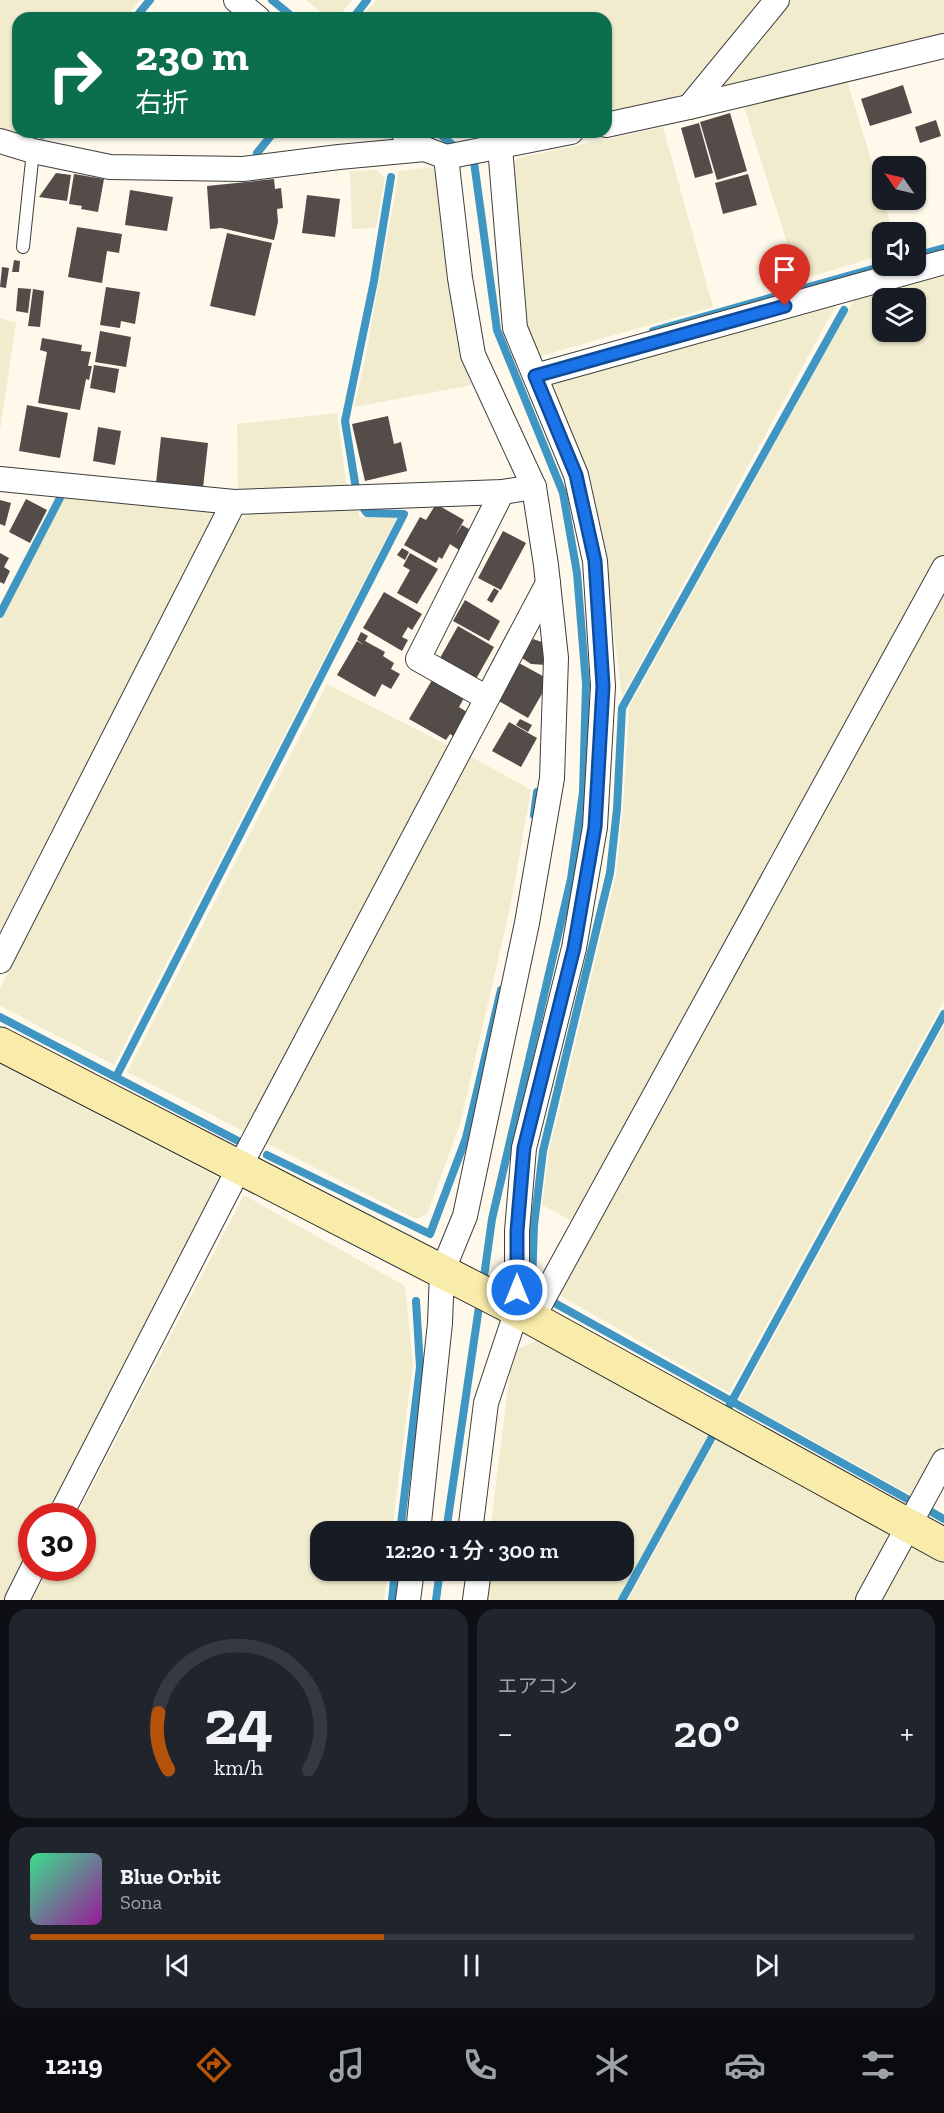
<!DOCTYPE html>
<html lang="ja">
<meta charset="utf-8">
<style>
:root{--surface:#171b24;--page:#20242c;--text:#f1f3f6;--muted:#9ea1a6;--line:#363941;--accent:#b45309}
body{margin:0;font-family:"Zilla Slab","Noto Sans JP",serif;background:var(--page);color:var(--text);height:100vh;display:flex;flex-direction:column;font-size:22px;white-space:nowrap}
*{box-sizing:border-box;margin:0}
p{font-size:20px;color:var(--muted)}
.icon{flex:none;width:33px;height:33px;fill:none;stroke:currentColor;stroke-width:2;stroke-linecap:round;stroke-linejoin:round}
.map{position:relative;height:1600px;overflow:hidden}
.details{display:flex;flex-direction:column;gap:9px;padding:9px;background:#0d0f14;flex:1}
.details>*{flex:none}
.hud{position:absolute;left:12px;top:12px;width:600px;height:126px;border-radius:18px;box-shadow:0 2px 4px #0004;background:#0b6e4f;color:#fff;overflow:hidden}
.needle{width:39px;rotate:304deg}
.controls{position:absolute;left:872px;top:156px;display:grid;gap:12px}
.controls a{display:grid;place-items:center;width:54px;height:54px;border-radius:12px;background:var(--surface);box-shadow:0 2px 4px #0004;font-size:30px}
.speed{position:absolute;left:18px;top:1503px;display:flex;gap:12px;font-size:30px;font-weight:700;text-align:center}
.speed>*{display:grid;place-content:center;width:78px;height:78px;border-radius:50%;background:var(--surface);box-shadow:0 2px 4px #0004;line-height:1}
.speed .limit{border:9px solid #d22;background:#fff;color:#111}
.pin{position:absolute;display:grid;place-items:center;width:51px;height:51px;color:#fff;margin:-62px -26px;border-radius:50% 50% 50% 0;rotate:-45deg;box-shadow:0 0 6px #0007}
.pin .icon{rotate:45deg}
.me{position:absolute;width:66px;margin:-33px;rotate:0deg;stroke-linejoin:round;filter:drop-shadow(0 0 4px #0008)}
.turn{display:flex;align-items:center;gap:21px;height:126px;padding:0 24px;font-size:27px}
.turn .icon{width:78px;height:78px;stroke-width:2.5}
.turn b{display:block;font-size:42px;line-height:51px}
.big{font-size:45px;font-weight:600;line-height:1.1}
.details .widget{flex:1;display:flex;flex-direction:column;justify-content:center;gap:9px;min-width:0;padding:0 21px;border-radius:18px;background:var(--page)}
.details .dial{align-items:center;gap:0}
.dial svg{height:156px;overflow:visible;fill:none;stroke:var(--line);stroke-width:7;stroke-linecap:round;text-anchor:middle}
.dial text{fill:var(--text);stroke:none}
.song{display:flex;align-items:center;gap:18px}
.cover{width:72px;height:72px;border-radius:9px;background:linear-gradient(135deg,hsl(150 70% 55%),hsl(300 70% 35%))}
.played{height:6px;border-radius:3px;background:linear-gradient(90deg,var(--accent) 40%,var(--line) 40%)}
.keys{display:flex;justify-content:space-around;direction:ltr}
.heat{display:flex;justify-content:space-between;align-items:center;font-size:33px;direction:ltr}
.details .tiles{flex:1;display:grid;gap:9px;grid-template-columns:1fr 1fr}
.widget:last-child{grid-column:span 2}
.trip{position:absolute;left:310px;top:1521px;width:324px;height:60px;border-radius:18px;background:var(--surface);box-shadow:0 2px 4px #0004;font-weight:600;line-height:60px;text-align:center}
.dock{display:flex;height:96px;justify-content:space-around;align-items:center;background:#090b0e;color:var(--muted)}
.dock .icon{width:42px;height:42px}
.dock .current{color:var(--accent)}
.dock b{font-size:27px;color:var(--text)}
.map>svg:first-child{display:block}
</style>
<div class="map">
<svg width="944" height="1600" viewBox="0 0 944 1600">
<rect width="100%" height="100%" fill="#fef9eb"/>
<g fill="#f1eccd" fill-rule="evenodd">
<path d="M0 0H140L126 18H18V132H38L33 139 0 129Z"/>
<path d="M306 0H352L338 18H328Z"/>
<path d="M376 0H761L683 93 661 104 606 116V18H361Z"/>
<path d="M788 0H944V38L719 93V82Z"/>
<path d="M847 80 893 232H882V255L799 280 743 104Z"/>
<path d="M663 127 713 307 537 357 522 325 512 164 518 158Z"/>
<path d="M433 167 443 194 460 358 472 385 354 407 365 360 399 171Z"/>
<path d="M376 170 385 178 376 228 352 229 350 171Z"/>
<path d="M944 269V555L574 1222 542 1205 549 1152 616 874 623 810 629 707 858 293ZM882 298H915V332H882Z"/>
<path d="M840 298 622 697 605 561 548 388 556 378Z"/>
<path d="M0 318 16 323 0 431Z"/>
<path d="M337 413 347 489 238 493 237 424Z"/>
<path d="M66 493 214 511 220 518 0 947V622Z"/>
<path d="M359 508V517H397L114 1065 0 1006V988L235 525 251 510Z"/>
<path d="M944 590V1001L729 1393 556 1293Z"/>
<path d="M327 684 451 747 251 1135 127 1072Z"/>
<path d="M470 756 531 790 510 908 460 1124 427 1214 416 1219 266 1143Z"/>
<path d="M944 1025V1444L915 1497 739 1400Z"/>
<path d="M0 1064 219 1178 222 1190 53 1516H32L31 1558 9 1600H0Z"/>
<path d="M244 1195 405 1286 413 1364 392 1531 321 1532V1570L388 1571 384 1600H32L49 1568H82V1516H76Z"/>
<path d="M539 1339 709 1433 617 1600H481L485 1571 624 1570V1532L490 1531 511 1364 518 1349Z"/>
<path d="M718 1436 887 1530 890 1544 860 1600H628Z"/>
<path d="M916 1547 944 1563V1600H874L901 1551Z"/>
</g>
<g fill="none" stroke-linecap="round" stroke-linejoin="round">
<g stroke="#4096c3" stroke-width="8">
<path d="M272 0 294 18"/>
<path d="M135 18 150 0"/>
<path d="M353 18 367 0"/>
<path d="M437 132 474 162 497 330 563 493 577 573 586 684 583 792 571 879 492 1219 483 1284"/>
<path d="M42 135 44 132"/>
<path d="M257 153 274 132"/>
<path d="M915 256 944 248"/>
<path d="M653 331 883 266"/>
<path d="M356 489 345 421 374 281 391 177"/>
<path d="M0 614 61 496"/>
<path d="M534 815 537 792"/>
<path d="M0 1017 244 1144"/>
<path d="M116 1077 404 514 367 513 364 509"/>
<path d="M267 1155 430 1234 466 1138 501 990"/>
<path d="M532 1286 534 1225 543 1151 610 873 617 809 622 708 844 310"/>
<path d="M551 1301 909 1500"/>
<path d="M727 1410 944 1014"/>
<path d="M928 1510 944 1519"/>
<path d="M400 1532 420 1367 416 1301"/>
<path d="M446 1532 480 1300"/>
<path d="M392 1600 395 1570"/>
<path d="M436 1600 440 1570"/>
<path d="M622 1600 712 1437"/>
</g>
</g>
<g fill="#534c49">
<path d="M903 85 912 113 870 126 861 99Z"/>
<path d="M730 113 747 171 717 180 700 122Z"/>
<path d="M936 120 941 136 920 143 915 127Z"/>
<path d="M699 123 713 173 695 178 681 128Z"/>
<path d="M56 173 71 175 67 201 39 197Z"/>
<path d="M74 174 104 179 98 212 81 209 82 206 69 204Z"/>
<path d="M748 174 757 205 723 214 715 183Z"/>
<path d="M274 179 275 189 281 188 283 208 277 209 278 222 274 240 221 228 210 229 207 186Z"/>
<path d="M130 190 173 197 167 231 125 225Z"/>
<path d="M307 195 340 199 335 237 302 233Z"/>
<path d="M77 227 122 234 119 253 107 251 102 283 68 277Z"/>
<path d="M227 233 272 243 255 316 210 306Z"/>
<path d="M14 260 20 261 19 272H12Z"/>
<path d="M2 267 9 268 6 288 0 287Z"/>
<path d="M106 287 140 292 135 324 121 321 120 328 100 325Z"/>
<path d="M18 288 31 289 28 313 16 311Z"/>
<path d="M33 289 44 291 40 327 28 326Z"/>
<path d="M100 331 131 337 126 367 95 362Z"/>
<path d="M42 338 82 345 81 351 91 352 88 366H92L89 380 86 379 80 410 38 403 47 352 40 350Z"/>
<path d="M94 365 119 369 115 393 90 388Z"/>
<path d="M27 405 68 413 60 458 19 451Z"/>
<path d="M388 416 394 444 401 442 407 471 365 481 352 424Z"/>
<path d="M98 427 121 431 115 465 93 461Z"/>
<path d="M161 437 208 443 203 488 156 483Z"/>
<path d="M26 499 47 510 30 543 9 532Z"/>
<path d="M0 500 11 503 5 526 0 524Z"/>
<path d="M436 504 464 520 455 536 462 525 474 532 462 552 450 544 442 559 439 557 436 563 404 545 420 517 426 520Z"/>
<path d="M503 531 526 543 501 590 478 578Z"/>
<path d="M402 548 409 552 405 560 397 555Z"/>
<path d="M0 553 9 558 4 567 10 571 4 584 0 582Z"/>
<path d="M410 553 438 569 417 604 397 593 410 570 403 566Z"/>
<path d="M494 588 499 591 492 603 487 600Z"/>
<path d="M384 592 422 614 412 630 408 627 402 637 408 640 402 651 363 628Z"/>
<path d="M465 600 500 621 489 641 453 621Z"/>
<path d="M458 626 494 647 476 679 440 658Z"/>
<path d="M361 632 368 636 365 641 385 652 383 656 394 663 391 669 400 674 391 689 382 684 375 697 337 675 357 641 364 645 357 640Z"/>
<path d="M533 639 548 644 547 665 531 664 522 658Z"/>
<path d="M519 663 550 680 528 718 497 700Z"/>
<path d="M432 680 464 698 459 707 470 714 456 738 450 734 446 740 409 719Z"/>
<path d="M520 719 532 725 528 732 516 725Z"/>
<path d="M509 722 537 738 521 767 492 751Z"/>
</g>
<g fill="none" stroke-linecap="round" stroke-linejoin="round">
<defs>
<path id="lane" d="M23 247 33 151"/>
<g id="street">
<path d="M236 0 258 18"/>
<path d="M689 107 777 0"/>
<path d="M606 125 689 107 944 46"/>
<path d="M403 132 425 149 446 157 571 132"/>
<path d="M0 141 33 151 110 167 243 169 339 157 425 149"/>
<path d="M535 376 944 262"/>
<path d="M0 479 234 502 502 492 534 487"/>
<path d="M487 698 418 659 502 492"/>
<path d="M0 961 234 502"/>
<path d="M532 1319 944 568"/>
<path d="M60 1516 239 1168 548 583"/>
<path d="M418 1532 440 1323 442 1272 465 1216 527 923 552 778 556 658 546 565 534 487 473 355 460 278 446 157"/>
<path d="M470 1532 486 1403 517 1310V1231L524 1148 574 948 595 827 603 686 595 561 576 475 515 328 500 147"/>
<path d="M17 1600 33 1568"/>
<path d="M408 1600 412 1570"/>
<path d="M475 1600 479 1570"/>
<path d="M868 1600 944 1461"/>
</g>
<path id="secondary" d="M0 1044 517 1310 944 1545"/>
</defs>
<use href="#lane" stroke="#3e3e3e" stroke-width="14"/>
<use href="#street" stroke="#3e3e3e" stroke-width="26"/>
<use href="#secondary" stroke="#2d2d2d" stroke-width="35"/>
<use href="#lane" stroke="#fff" stroke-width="12"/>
<use href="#street" stroke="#fff" stroke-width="24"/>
<use href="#secondary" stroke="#f9ecab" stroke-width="33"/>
</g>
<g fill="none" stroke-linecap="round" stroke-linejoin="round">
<defs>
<path id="route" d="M517 1290V1231L524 1148 574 948 595 827 603 686 595 561 576 475 535 376 785 306"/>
</defs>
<use href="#route" stroke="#114b97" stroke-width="15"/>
<use href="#route" stroke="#1a73e8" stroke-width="10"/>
</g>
</svg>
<div class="controls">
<a><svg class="needle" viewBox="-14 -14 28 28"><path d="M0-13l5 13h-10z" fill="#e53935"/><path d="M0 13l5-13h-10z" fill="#9ea1a6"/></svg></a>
<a><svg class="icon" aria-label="sound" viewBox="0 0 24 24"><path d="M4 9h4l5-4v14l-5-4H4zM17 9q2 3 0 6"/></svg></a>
<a><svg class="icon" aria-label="layers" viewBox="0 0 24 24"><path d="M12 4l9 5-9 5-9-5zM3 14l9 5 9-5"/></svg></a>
</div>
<div class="speed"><div class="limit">30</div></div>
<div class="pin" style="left:785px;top:306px;background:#d93025"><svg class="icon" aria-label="arrive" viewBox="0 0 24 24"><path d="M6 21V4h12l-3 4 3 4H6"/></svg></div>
<svg class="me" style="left:517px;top:1290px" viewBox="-20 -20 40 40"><circle r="17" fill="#1a73e8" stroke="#fff" stroke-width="3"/><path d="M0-11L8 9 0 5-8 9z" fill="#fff"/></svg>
<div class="trip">12:20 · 1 分 · 300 m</div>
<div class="hud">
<div class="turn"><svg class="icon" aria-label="right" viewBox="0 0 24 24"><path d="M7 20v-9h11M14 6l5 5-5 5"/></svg><div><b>230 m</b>右折</div></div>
</div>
</div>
<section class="details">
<div class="tiles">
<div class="widget dial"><svg viewBox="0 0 100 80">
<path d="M14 69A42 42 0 1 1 86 69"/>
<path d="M14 69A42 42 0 0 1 9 40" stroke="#b45309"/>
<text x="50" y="56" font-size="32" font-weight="700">24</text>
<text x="50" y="72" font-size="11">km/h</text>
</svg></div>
<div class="widget"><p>エアコン</p>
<div class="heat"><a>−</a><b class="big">20°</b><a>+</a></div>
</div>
<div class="widget">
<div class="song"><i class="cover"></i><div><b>Blue Orbit</b><p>Sona</p></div></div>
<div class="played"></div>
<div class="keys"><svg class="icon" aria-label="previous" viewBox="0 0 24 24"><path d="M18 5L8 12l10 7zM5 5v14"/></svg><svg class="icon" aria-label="pause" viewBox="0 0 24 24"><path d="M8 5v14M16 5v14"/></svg><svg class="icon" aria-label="next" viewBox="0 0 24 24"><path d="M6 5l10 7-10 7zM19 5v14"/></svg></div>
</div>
</div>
</section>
<nav class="dock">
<b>12:19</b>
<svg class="icon current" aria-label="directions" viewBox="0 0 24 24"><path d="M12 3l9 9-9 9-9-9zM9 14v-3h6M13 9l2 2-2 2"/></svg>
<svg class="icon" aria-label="music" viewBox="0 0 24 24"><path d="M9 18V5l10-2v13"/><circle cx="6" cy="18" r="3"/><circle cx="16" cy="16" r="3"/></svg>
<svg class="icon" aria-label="phone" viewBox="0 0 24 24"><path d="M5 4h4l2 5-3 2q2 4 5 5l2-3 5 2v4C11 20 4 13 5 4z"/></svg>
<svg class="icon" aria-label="climate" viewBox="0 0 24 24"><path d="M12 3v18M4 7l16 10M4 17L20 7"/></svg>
<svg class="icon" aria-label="car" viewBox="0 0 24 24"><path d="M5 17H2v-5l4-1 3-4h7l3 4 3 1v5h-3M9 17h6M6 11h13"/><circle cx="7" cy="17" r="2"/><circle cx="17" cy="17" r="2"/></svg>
<svg class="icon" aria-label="filters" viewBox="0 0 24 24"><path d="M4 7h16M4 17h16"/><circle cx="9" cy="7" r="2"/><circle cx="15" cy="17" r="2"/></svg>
</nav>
